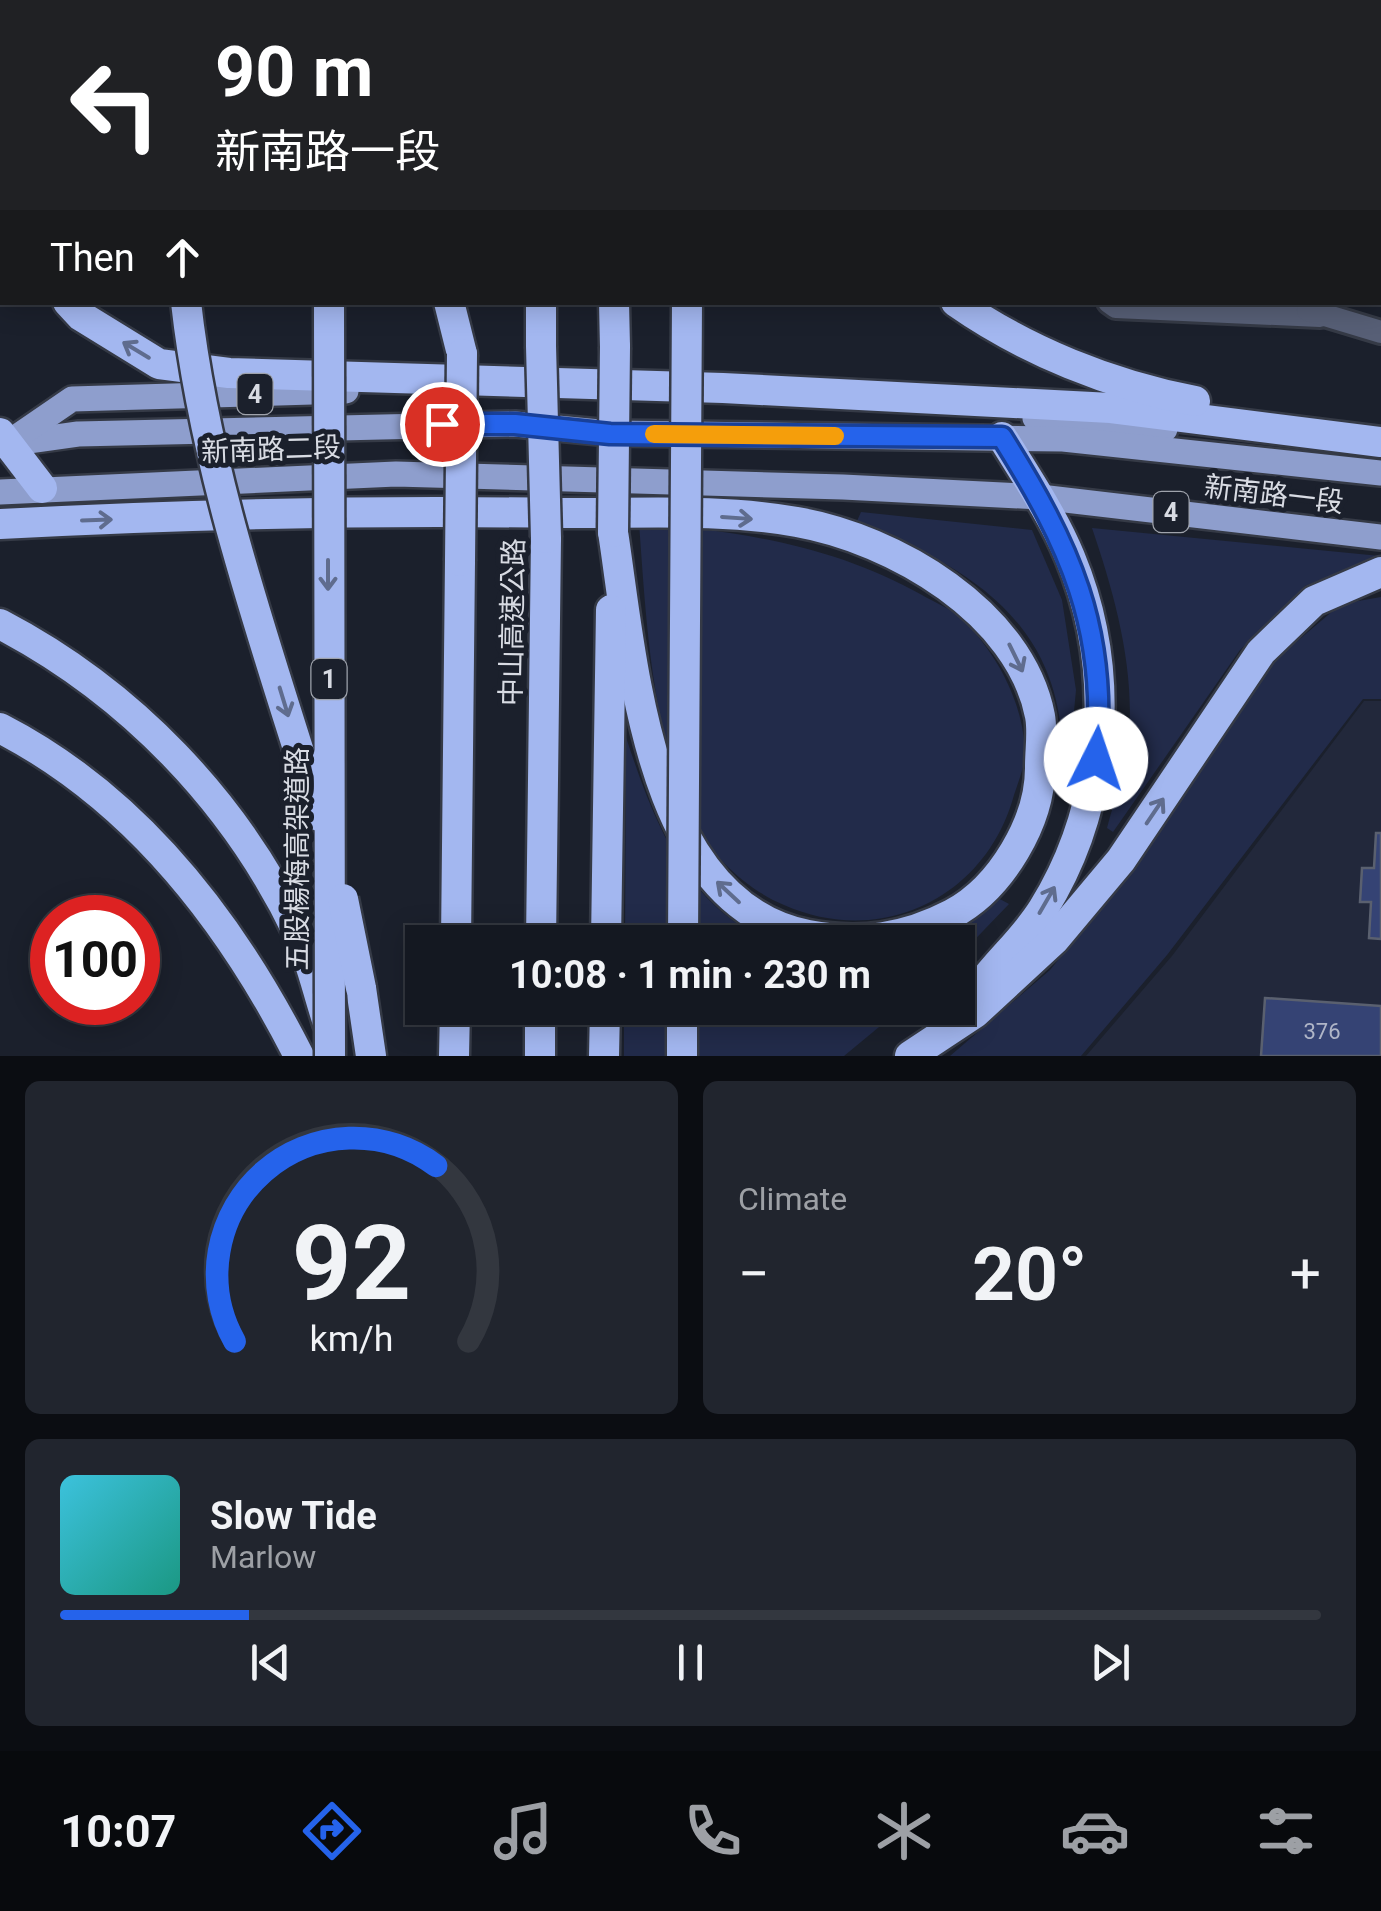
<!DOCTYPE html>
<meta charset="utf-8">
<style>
:root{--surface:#141821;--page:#21252e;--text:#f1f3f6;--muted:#9da0a5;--line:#33373f;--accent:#2563eb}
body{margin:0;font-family:Roboto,"Noto Sans TC",sans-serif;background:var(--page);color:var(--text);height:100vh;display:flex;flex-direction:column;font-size:38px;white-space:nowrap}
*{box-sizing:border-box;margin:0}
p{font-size:32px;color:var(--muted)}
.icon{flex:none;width:55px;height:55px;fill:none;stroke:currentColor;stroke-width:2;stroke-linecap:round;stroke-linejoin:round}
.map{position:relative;height:1056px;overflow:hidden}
.panel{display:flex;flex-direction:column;gap:25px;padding:25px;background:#0b0d12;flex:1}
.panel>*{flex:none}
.top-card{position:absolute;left:0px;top:0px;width:1382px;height:305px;box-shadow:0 5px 25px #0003,0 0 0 2px var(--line);background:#202124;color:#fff;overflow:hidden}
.speed{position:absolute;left:30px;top:895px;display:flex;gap:20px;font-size:50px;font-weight:700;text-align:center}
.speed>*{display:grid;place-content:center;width:130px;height:130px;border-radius:50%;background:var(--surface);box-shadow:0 5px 25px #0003,0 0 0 2px var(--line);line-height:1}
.speed .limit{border:15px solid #d22;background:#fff;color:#111}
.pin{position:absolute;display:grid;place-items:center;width:85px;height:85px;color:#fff;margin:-42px;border:5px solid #fff;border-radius:50%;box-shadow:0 2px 10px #0007}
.me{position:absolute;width:110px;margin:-55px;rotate:4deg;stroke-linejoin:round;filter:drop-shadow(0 0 8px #0008)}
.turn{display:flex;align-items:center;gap:35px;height:210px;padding:0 50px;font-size:45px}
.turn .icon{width:130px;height:130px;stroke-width:2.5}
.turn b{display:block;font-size:70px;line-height:85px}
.then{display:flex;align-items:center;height:95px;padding:0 50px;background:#0003;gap:20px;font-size:38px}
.big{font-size:75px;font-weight:700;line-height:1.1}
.panel .widget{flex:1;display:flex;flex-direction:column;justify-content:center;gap:15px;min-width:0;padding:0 35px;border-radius:15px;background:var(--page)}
.panel .dial{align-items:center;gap:0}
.dial svg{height:260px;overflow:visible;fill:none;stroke:var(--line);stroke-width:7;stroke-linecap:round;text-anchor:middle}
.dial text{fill:var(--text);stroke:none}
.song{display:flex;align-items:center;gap:30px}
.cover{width:120px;height:120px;border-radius:15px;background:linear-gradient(135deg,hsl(190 70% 55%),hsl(170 70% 35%))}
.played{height:10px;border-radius:5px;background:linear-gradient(90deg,var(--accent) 15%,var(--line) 15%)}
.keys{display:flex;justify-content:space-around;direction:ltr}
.heat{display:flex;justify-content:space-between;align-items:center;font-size:55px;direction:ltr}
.panel .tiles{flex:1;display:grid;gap:25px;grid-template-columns:1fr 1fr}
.widget:last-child{grid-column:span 2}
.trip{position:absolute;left:405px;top:925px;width:570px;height:100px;border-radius:0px;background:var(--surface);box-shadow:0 5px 25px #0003,0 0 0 2px var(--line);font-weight:700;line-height:100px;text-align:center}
.menu{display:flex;height:160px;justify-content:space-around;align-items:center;background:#080a0d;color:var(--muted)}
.menu .icon{width:70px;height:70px}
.menu .active{color:var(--accent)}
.menu b{font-size:45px;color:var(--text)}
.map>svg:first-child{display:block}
</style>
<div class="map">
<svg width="1381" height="1056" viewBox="0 0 1381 1056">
<rect width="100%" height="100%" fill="#1b202c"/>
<path fill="#22283b" d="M1364 701H1381V1056H1086L1172 956Z"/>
<g fill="#222b4a">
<path d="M861 512 1032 530 1062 600 1076 690 1068 776 1060 783C1060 763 1062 741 1060 721 1044 607 951 561 857 521Z"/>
<path d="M639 523C739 531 833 545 922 595 934 602 951 609 961 618 996 652 1023 701 1025 751 1026 764 1018 782 1014 795 986 898 881 948 784 905 746 889 711 856 693 819 651 731 646 617 639 523Z"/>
<path d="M1092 528 1380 556 1305 586 1240 650 1113 832 1107 828C1113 804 1123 779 1127 754 1138 677 1116 599 1092 528Z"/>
<path d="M1381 597V699H1363L1167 955 1081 1056H950L1050 970 1139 861 1268 666 1341 604Z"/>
<path d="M626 737C652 817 688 914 776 942H625Z"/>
<path d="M998 898 1009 904 958 957V942H928L953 934Z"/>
<path d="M624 1008H902L844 1056H624Z"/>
</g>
<g fill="#354374" stroke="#5a606f" stroke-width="2.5">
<path d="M1039 0H1105L1104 2Z"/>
<path d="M1376 833H1381V939L1369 938 1371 902H1360L1362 868H1374Z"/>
<path d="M1265 998 1381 1006V1056H1261Z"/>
</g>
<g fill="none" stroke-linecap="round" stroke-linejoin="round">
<defs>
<path id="lane" d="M1163 2 1164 0"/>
<g id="street">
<path d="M804 0 806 2"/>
<path d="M902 2 903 0"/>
<path d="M1109 302 1116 307 1320 316"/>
<path d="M1308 310 1381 332"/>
</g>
<g id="primary">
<path d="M1035 418 1165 429"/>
<path d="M14 443 78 434 515 424 610 433 1063 439 1381 473"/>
<path d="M5 445 72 399 346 391"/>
<path d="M0 492 396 474 843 487 1040 497 1381 537"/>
</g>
<g id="highway">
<path d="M270 0 275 2"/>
<path d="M451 0V2"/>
<path d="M536 0V2"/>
<path d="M612 0V2"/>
<path d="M679 0 680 2"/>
<path d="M19 2 21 0"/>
<path d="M145 2 151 0"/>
<path d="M185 2V0"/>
<path d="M336 2V0"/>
<path d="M0 37 2 31"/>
<path d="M68 302 81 316 159 364 229 373 723 388 1111 408 1381 442"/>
<path d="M449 302 462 354"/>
<path d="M541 302V346"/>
<path d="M614 302 615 347"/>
<path d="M956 302C1026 351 1111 385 1195 401"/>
<path d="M0 433 42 488"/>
<path d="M0 524C186 514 371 510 558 513 636 514 719 508 797 522 894 539 1020 612 1040 716 1043 732 1040 750 1040 766 1041 821 1001 888 952 914 906 938 860 945 808 935 647 904 633 661 613 532"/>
<path d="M0 624C130 692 236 802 299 935 312 963 318 994 328 1023"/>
<path d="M0 728C136 798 231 922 299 1056"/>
<path d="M456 942 460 561"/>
<path d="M541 942 546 538"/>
<path d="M606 942 611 610"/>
<path d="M980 986C1000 959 1025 938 1043 909 1108 804 1117 670 1070 557 1052 514 1026 476 1002 437"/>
<path d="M361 988 371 1056"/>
<path d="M454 1056 455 1008"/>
<path d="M540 1056V1008"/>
<path d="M604 1056 605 1008"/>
<path d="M682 1056V1008"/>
<path d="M910 1056 975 1013 1054 940 1121 860 1261 652 1314 601 1381 572"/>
</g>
</defs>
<use href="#lane" stroke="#353a46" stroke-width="16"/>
<use href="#street" stroke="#353a46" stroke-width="28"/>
<use href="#primary" stroke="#353a46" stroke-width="30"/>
<use href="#highway" stroke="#353a46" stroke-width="35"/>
<use href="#lane" stroke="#575f76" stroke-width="11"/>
<use href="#street" stroke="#575f76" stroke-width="22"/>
<use href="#primary" stroke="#8e9ecd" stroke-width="25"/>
<use href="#highway" stroke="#a3b7f0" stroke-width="30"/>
<defs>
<g id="highway-bridge">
<path d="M186 302C206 480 267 646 319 816"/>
<path d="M329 302 330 1056"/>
<path d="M541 346 546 538"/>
<path d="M613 532 615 347"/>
<path d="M460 561 462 354"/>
<path d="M343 899 361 988"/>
<path d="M683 942 687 302"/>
</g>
</defs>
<use href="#highway-bridge" stroke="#353a46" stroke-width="35" stroke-linecap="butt"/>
<use href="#highway-bridge" stroke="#a3b7f0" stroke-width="30"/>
</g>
<defs><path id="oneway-shaft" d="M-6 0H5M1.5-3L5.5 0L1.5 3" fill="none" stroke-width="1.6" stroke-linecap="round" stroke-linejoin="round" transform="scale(2.5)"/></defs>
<g stroke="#5f6c8e">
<use href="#oneway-shaft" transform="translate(136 350) rotate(-149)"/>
<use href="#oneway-shaft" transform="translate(737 518) rotate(4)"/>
<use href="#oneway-shaft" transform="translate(97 520) rotate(-2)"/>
<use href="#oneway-shaft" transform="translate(328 575) rotate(90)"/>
<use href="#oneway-shaft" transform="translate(1016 658) rotate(64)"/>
<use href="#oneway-shaft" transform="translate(284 702) rotate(73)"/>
<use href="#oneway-shaft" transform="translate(1155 811) rotate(-56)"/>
<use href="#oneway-shaft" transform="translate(728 892) rotate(-137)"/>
<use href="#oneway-shaft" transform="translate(1047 900) rotate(-60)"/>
</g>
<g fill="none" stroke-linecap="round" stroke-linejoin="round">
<defs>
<path id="route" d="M442 424H515L610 434 1002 437C1069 544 1109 629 1096 759"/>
</defs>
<use href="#route" stroke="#184099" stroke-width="25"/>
<use href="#route" stroke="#2563eb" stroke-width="18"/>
<path stroke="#f59e0b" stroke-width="18" d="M654 434 835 436"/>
</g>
<g text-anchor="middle" stroke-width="10" stroke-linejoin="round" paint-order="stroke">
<g font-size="22" fill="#afb5c7">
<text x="1322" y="1039">376</text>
</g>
<g fill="#1b202c" stroke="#9fa3ac" stroke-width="2.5">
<rect x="237.5" y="374" width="35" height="40" rx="8"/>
<rect x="1153.5" y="492" width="35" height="40" rx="8"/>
<rect x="311.5" y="659" width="35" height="40" rx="8"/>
</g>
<g font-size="25" font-weight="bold" fill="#d8dbe3">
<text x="255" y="403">4</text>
<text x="1171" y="521">4</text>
<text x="329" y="688">1</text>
</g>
<g font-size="28" fill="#d8dbe3" stroke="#1b202c">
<text transform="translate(271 449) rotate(-2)" y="10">新南路二段</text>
<text transform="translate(1274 494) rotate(7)" y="10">新南路一段</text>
<text transform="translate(512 622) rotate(-89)" y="10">中山高速公路</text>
<text transform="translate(297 859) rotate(-90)" y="10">五股楊梅高架道路</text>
</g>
</g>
</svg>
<div class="speed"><div class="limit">100</div></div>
<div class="pin" style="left:442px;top:424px;background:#d93025"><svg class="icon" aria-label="arrive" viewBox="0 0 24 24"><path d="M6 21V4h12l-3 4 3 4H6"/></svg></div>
<svg class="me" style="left:1096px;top:759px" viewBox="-20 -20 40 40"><circle r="19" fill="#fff"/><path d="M0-13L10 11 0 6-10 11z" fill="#2563eb"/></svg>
<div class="trip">10:08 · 1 min · 230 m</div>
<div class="top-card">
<div class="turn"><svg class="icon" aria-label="left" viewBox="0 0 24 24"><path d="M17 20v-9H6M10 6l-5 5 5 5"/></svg><div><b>90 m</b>新南路一段</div></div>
<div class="then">Then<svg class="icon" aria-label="ahead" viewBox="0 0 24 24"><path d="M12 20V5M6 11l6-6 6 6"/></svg></div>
</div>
</div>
<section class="panel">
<div class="tiles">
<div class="widget dial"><svg viewBox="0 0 100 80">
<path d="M14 69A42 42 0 1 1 86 69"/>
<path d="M14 69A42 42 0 0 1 76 15" stroke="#2563eb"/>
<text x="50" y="56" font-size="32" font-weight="700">92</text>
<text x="50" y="72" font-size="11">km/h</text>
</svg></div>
<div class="widget"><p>Climate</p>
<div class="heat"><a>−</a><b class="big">20°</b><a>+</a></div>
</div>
<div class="widget">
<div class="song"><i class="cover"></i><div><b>Slow Tide</b><p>Marlow</p></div></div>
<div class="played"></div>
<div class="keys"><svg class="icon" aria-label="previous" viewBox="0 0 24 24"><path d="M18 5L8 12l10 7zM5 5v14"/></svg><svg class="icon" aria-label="pause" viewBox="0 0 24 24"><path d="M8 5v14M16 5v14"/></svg><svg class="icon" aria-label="next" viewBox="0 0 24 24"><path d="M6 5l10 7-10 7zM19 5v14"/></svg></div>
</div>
</div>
</section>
<nav class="menu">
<b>10:07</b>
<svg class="icon active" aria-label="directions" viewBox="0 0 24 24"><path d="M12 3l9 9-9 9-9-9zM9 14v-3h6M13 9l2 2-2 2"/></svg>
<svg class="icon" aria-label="music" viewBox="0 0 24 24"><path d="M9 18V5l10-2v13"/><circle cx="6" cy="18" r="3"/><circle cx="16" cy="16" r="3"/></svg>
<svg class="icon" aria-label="phone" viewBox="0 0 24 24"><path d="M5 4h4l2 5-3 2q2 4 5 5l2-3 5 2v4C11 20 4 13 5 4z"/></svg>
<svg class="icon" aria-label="climate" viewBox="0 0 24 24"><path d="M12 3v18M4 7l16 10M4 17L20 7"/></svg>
<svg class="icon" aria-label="car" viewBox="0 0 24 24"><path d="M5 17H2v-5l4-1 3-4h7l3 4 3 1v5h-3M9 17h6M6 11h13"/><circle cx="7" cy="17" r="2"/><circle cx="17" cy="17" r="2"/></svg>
<svg class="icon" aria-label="filters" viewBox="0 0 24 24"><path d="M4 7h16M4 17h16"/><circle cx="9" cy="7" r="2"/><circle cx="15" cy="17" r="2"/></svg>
</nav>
